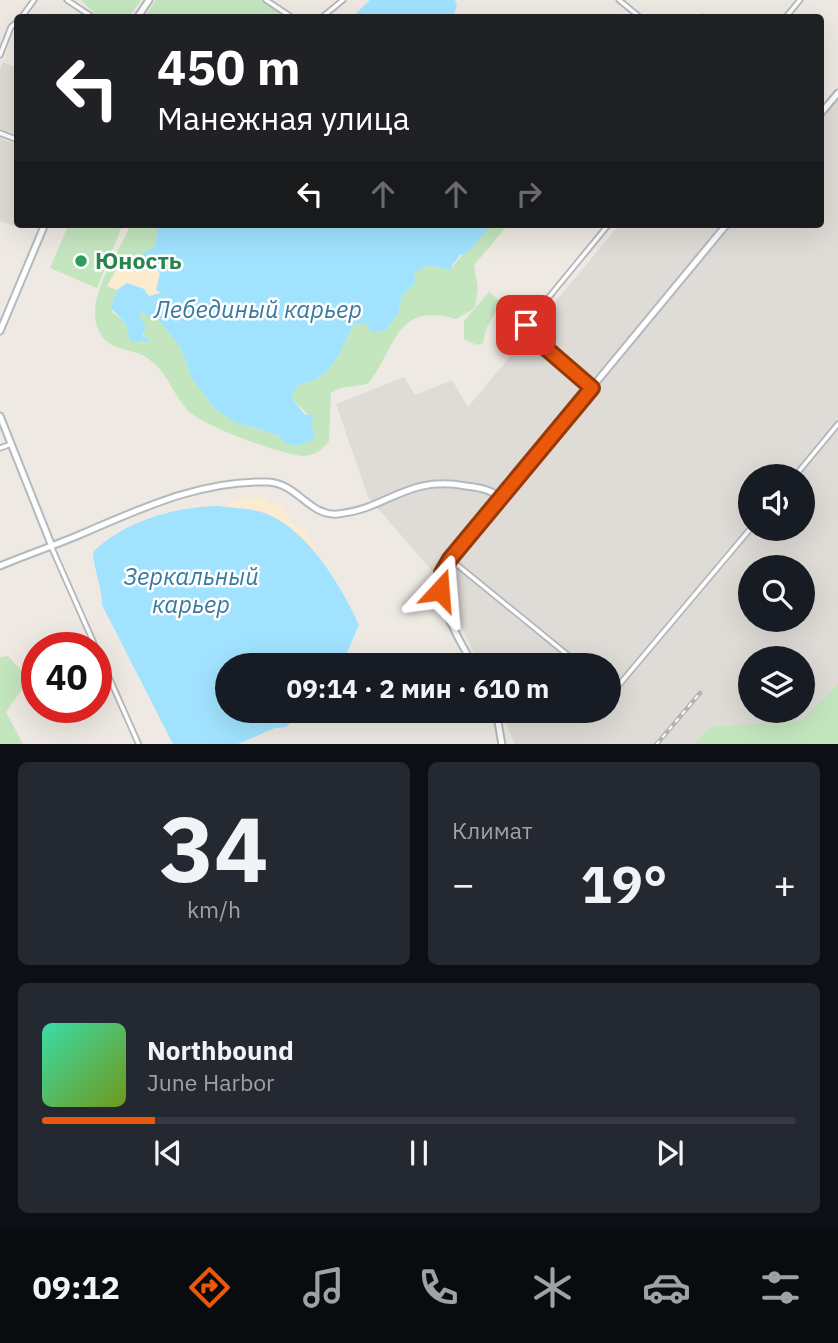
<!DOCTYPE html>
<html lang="ru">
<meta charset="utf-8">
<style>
:root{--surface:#171b24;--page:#242831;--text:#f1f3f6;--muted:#9ea1a6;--line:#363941;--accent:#ea580c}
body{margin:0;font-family:"IBM Plex Sans",sans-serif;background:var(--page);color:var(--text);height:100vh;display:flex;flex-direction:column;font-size:26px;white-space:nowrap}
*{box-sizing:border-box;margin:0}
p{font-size:23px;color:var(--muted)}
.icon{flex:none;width:38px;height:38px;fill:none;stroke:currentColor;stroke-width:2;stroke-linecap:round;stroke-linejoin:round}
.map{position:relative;height:744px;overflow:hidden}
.sheet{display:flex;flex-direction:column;gap:18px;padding:18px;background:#0d0f14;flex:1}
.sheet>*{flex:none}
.banner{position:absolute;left:14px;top:14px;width:810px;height:214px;border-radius:7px;box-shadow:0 7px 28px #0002;background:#202124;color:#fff;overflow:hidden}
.buttons{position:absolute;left:738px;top:464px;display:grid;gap:14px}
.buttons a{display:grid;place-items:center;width:77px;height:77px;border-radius:50%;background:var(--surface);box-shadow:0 7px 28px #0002;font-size:35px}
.speed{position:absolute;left:21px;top:632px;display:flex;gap:14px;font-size:35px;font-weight:700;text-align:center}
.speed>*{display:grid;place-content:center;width:91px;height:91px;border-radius:50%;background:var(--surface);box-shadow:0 7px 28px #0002;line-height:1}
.speed .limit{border:10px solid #d22;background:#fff;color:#111}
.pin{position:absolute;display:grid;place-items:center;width:60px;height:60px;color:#fff;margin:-30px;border-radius:14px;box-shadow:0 4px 10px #0006}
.me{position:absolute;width:77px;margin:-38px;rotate:19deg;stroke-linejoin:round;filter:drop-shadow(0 0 5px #0008)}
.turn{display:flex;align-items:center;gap:24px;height:147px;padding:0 28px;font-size:32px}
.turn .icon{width:91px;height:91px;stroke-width:2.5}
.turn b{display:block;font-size:49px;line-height:60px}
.lanes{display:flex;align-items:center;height:66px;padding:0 28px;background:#0003;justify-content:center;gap:35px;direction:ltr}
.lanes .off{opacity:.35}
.big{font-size:52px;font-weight:800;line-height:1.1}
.sheet .widget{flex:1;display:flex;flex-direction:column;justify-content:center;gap:10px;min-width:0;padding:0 24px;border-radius:10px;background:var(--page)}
.sheet .dial{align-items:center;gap:0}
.dial b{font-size:91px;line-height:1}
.song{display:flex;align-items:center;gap:21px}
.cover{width:84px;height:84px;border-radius:10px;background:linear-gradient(135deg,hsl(160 70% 55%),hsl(80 70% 35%))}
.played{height:7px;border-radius:4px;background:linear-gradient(90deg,var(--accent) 15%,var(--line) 15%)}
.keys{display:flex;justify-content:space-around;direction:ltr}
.heat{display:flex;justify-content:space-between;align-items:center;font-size:38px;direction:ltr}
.sheet .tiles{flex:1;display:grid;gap:18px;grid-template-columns:1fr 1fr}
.widget:last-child{grid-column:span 2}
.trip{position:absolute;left:215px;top:653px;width:406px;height:70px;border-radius:35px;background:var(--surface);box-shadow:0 7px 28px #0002;font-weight:800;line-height:70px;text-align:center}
.tab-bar{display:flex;height:112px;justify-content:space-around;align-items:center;background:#090b0e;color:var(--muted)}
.tab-bar .icon{width:49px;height:49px}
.tab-bar .on{color:var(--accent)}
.tab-bar b{font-size:32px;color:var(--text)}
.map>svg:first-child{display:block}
</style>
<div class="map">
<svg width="838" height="745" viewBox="0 0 838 745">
<rect width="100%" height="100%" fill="#eeeae3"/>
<path fill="#dfdcd7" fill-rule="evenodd" d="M838 96V717L716 744H515L500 711 609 710V665H479L440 580 368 497 336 404 404 377 415 395 452 380 468 407 620 224H821V116ZM751 476H803V528H751ZM751 567H803V620H751ZM751 658H803V710H751Z"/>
<g fill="#e0dbd4">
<path d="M3 62 17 68V135L0 129V69Z"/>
<path d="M0 137 8 142 17 143 18 224H24L21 229 0 221Z"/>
</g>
<g fill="#c4e6bf">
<path d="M81 0H141L131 14 133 17 100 18Z"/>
<path d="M156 0H263L290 17 144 18Z"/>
<path d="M69 224H123L97 288 50 268Z"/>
<path d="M131 224H158L155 247 144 262 148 263 117 290 112 312 126 323 135 340 145 343 139 317 142 312 156 314 181 348 192 379 214 408 236 423 279 435 297 446 307 441 308 415 292 398 297 386C304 382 311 382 318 378 339 365 341 342 355 324L361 322 386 330 399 312 402 295 413 273 429 264 453 267C454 263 483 232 487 229 494 225 501 224 509 224L474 265 478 289 475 308 456 319C395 301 397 347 368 384L340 388 331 393 329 441C323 450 313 456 302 456 281 454 209 428 192 414 174 399 170 375 150 360 133 345 104 355 96 323 89 291 119 253 131 224Z"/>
<path d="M489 292 501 302 486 329 483 343 477 345 464 339V321Z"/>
<path d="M8 656 29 679 6 712 23 744H0V657Z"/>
<path d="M838 684V744H695L710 727 801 721Z"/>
</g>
<g fill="#faebd1">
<path d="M148 263 156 266 160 274 157 290 161 293C149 300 137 289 127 283L117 290 107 286 118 267 136 270Z"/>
<path d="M268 497V504H282C290 515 288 529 306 527L309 539 317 547 314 553 262 512 231 508 228 503 242 498Z"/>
</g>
<g fill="#a1e3ff">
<path d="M370 0H455L457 5 453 17H352Z"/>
<path d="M158 224H498L488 229 468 252 460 255 449 270 429 265 414 273 415 283 402 295 399 312 386 330 371 332 366 323 355 324C342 342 339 365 318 378 311 382 304 382 297 386L292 398 305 415 314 414 311 421 315 439 297 446 283 442 279 435 236 423 214 408 192 379 181 348 155 315 150 318 142 312 139 317 146 326 142 336 150 339 148 342 130 341 126 324 111 308 117 290 127 283 144 289 149 296 161 293 156 290 160 274 156 266 141 260 142 254 155 247Z"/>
<path d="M217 506C232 508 247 508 261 512 305 525 341 585 359 625L346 655 334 665H228V710L304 711 286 727 275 728 238 744H173L102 605C102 586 94 571 93 552 125 521 174 507 217 506Z"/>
</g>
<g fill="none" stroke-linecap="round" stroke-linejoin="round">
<defs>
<g id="street">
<path d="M67 0 94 18"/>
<path d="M266 0 293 18"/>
<path d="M619 0 641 18"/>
<path d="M21 18 34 0"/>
<path d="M321 18 343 0"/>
<path d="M703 18V17"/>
<path d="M785 18 800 0"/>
<path d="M0 55 11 27 18 21"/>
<path d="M0 133 18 140"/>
<path d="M592 388 532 337 526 331V325L609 224"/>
<path d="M0 448 11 444"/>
<path d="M795 476 838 424"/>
<path d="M51 546 96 648"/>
<path d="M450 559 580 665"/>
<path d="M96 648 139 745"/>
<path d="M609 689 613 692 751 528"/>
</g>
<g id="secondary">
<path d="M137 18 149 0"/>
<path d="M821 113 838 93"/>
<path d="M0 331 45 224"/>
<path d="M0 416 51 544"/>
<path d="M0 566C26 555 53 546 79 535 140 509 200 480 268 482 297 483 310 517 338 514 388 509 406 475 466 486 480 488 490 489 501 498"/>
<path d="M473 665C455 630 429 597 450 559L727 224"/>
<path d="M496 710 502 745"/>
</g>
</defs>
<use href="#street" stroke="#b3b6ba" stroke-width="7"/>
<use href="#secondary" stroke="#b4b9bd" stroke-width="9"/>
<use href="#street" stroke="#fff" stroke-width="3.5"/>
<use href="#secondary" stroke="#fff" stroke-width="5"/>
<defs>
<path id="rail" d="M656 745 700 693"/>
</defs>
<use href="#rail" stroke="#b2b3b4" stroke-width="4.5"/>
<use href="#rail" stroke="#fff" stroke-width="2" stroke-dasharray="5" stroke-linecap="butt"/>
</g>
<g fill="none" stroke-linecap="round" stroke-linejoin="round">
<defs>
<path id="route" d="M440 590 442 573 450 559 592 388 526 331V325"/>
</defs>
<use href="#route" stroke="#983908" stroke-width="18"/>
<use href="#route" stroke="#ea580c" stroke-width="12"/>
</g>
<circle fill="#2e9e5b" stroke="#fff" stroke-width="2.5" cx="81" cy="261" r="7"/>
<g text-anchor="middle" stroke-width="5" stroke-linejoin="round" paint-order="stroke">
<g font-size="23" font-weight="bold" fill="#27864d" stroke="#fff" text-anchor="start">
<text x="95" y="269">Юность</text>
</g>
<g font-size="24" font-style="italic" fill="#39799f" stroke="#fff">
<text x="258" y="318">Лебединый карьер</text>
<text x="191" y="585">Зеркальный<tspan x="191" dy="28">карьер</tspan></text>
</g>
</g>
</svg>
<div class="buttons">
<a><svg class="icon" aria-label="sound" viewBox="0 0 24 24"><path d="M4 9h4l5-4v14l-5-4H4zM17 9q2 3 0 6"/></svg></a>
<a><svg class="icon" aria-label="search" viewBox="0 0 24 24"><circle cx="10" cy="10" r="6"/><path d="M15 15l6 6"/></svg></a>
<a><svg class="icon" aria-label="layers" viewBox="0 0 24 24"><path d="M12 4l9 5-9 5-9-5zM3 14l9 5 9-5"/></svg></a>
</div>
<div class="speed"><div class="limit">40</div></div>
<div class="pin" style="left:526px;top:325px;background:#d93025"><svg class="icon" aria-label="arrive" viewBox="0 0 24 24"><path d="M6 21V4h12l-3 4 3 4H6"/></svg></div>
<svg class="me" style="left:440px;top:590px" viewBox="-20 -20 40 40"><path d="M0-17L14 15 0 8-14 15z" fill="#ea580c" stroke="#fff" stroke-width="4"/></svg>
<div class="trip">09:14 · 2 мин · 610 m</div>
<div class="banner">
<div class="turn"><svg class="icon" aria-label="left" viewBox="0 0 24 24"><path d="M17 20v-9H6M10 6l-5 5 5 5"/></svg><div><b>450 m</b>Манежная улица</div></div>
<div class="lanes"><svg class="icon" aria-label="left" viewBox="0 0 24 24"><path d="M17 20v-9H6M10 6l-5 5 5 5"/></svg><svg class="icon off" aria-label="ahead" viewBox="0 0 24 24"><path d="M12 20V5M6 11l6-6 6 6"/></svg><svg class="icon off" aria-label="ahead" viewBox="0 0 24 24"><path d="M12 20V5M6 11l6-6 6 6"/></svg><svg class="icon off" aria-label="right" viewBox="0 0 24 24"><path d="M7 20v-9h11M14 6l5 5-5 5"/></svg></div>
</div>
</div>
<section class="sheet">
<div class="tiles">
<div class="widget dial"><b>34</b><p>km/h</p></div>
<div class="widget"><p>Климат</p>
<div class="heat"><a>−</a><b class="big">19°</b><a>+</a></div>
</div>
<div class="widget">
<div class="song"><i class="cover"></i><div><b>Northbound</b><p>June Harbor</p></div></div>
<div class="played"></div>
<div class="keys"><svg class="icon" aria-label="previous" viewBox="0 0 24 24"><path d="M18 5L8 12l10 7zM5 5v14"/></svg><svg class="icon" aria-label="pause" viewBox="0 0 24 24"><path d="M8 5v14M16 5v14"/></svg><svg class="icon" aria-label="next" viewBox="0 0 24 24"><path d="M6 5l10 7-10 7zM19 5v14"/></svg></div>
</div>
</div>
</section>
<nav class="tab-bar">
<b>09:12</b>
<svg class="icon on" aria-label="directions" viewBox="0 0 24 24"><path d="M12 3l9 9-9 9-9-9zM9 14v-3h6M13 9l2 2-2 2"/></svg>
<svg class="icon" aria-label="music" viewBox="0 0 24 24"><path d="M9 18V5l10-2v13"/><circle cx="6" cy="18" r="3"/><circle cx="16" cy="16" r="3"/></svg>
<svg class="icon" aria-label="phone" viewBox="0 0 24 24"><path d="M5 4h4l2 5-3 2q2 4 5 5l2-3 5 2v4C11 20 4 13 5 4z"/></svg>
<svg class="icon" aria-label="climate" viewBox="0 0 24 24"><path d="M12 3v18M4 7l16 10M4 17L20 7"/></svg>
<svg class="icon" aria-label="car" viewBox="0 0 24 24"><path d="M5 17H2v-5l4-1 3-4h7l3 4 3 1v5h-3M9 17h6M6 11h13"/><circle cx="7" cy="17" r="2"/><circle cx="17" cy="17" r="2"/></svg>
<svg class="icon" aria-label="filters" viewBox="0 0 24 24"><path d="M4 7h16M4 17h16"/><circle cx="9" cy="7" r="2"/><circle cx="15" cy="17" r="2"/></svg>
</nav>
